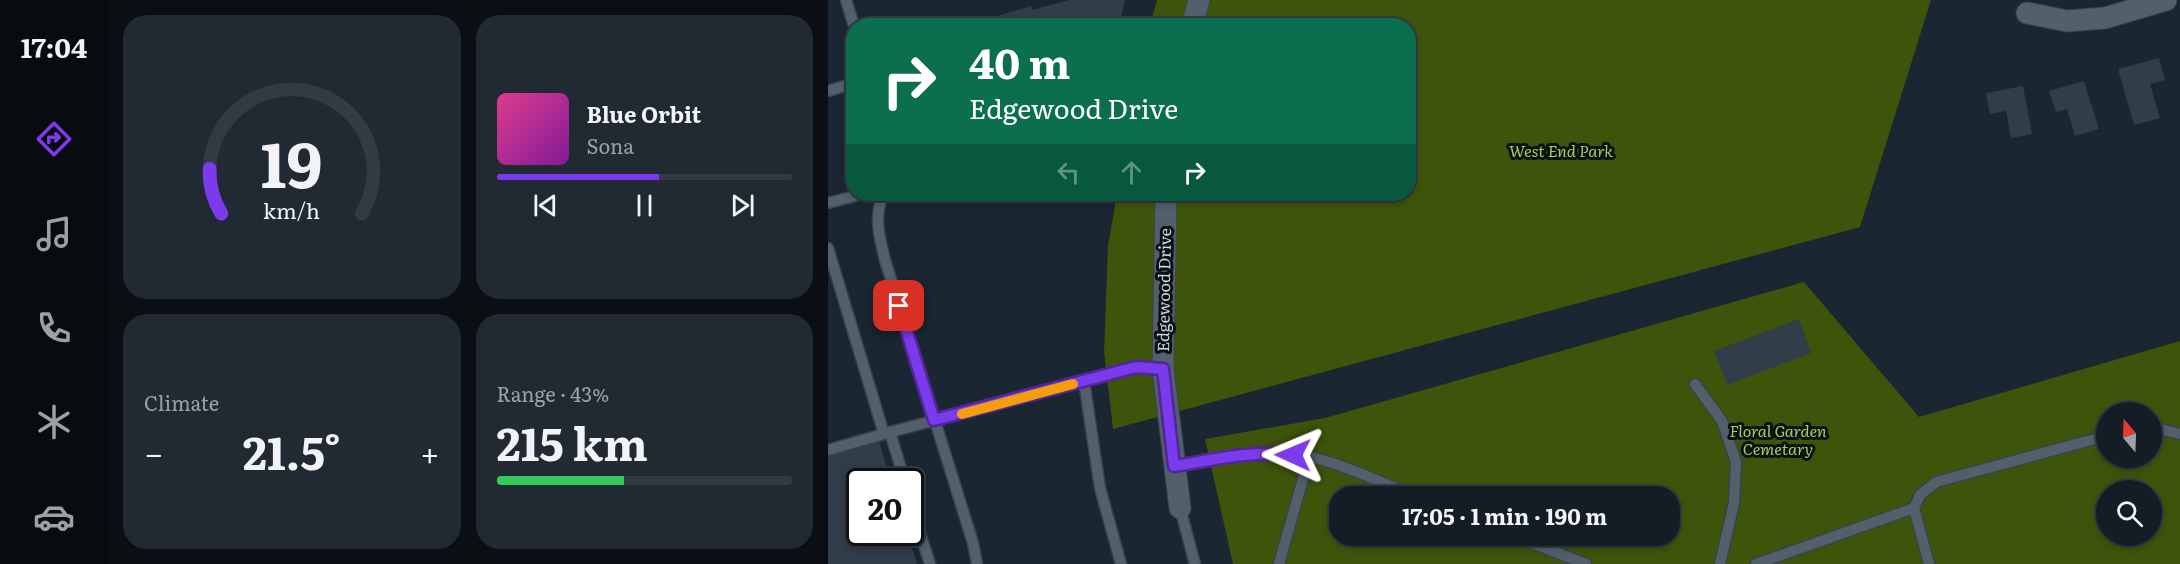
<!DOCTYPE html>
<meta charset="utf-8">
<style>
:root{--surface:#141c25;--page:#212932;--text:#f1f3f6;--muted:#9da1a7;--line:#333a42;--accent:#7c3aed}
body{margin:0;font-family:Literata,serif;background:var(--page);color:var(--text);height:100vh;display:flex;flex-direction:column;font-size:22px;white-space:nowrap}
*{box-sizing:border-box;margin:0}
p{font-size:20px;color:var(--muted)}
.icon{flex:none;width:33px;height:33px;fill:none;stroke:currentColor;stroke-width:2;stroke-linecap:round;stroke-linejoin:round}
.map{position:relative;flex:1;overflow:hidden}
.side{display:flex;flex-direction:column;gap:15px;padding:15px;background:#0b0f14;width:720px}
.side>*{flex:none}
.banner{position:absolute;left:18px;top:18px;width:570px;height:183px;border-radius:24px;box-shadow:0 3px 9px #0003,0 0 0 2px var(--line);background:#0b6e4f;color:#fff;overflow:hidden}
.needle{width:39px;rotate:341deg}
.controls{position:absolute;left:1268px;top:402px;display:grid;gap:12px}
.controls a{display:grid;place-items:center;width:66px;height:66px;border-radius:50%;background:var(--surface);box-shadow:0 3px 9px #0003,0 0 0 2px var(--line);font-size:30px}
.speed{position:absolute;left:18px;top:468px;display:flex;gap:12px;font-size:30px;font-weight:700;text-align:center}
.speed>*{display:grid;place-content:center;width:78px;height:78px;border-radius:50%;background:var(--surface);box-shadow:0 3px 9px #0003,0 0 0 2px var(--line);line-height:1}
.speed .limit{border:3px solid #111;border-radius:9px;background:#fff;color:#111}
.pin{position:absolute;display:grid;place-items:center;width:51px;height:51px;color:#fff;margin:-26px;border-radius:12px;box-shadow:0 3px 9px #0006}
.me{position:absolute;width:66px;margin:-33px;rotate:271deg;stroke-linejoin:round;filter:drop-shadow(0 0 4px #0008)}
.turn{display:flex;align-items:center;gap:21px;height:126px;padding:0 24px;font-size:27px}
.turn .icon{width:78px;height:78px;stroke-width:2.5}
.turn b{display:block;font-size:42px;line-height:51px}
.lanes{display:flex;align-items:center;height:57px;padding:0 24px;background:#0003;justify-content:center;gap:30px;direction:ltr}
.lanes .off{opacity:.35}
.big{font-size:45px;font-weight:700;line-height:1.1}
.side .tile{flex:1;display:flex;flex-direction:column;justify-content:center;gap:9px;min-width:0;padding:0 21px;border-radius:24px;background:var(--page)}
.side .dial{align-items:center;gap:0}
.dial svg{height:156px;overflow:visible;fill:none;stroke:var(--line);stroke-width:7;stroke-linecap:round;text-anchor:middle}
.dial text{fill:var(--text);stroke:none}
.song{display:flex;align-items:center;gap:18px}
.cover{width:72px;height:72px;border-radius:9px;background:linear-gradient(135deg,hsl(330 70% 55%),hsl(290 70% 35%))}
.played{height:6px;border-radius:3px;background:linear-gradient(90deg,var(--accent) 55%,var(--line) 55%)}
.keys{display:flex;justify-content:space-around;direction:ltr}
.heat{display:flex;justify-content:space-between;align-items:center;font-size:33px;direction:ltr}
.charge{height:9px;border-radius:4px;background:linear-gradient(90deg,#34c759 43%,var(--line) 0)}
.side .tiles{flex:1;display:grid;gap:15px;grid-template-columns:repeat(2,1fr)}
.trip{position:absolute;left:501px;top:486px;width:351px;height:60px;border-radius:24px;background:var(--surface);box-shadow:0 3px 9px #0003,0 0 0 2px var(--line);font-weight:700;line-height:60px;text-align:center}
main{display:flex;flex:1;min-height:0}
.tab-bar{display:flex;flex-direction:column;width:108px;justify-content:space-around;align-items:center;background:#080b0f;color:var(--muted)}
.tab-bar .icon{width:42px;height:42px}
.tab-bar .selected{color:var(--accent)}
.tab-bar b{font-size:27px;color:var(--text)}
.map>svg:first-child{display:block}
</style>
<main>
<nav class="tab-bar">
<b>17:04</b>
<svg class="icon selected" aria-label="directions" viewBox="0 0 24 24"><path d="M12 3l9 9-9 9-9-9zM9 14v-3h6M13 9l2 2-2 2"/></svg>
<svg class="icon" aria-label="music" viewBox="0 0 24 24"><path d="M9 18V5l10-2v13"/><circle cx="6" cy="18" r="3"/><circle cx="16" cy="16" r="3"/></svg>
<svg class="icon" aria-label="phone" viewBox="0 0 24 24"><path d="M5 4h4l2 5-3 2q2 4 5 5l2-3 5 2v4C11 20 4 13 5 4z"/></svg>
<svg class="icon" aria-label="climate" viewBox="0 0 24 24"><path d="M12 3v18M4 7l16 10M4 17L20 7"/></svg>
<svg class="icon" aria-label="car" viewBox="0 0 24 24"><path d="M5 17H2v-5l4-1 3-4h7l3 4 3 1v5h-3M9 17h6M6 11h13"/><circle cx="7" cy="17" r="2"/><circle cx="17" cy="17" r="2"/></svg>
</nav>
<section class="side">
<div class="tiles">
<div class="tile dial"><svg viewBox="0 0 100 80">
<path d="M14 69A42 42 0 1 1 86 69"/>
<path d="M14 69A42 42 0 0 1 8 46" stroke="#7c3aed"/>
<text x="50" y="56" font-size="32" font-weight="700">19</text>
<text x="50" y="72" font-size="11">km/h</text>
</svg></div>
<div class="tile">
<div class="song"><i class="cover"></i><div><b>Blue Orbit</b><p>Sona</p></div></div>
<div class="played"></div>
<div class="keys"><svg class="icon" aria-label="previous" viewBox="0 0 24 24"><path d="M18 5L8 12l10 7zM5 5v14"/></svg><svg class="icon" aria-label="pause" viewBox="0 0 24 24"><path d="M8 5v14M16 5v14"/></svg><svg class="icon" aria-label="next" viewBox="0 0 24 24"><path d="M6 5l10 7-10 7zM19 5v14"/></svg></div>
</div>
<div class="tile"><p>Climate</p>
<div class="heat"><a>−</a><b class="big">21.5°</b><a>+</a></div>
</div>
<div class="tile"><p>Range · 43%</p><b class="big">215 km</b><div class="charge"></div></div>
</div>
</section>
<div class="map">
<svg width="1352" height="564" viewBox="0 0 1352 564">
<rect width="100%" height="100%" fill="#1a2631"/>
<g fill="#3e540a" fill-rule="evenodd">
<path d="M329 0H1103L1032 227 285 429 276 352 280 246 289 194H580V26L322 25Z"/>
<path d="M976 282 1091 417 1352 341V564H405L377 439 497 418ZM1278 412H1323V458H1278ZM1278 490H1323V536H1278ZM512 496H842V536H512Z"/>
</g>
<g fill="#313d49">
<path d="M241 0H297L291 26H135L203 6 204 10Z"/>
<path d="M1331 58 1337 80 1322 84 1332 118 1306 125 1290 69Z"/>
<path d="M1256 81 1271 129 1247 136 1239 109 1228 112 1221 91Z"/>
<path d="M1195 86 1204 134 1183 138 1178 111 1162 114 1158 93Z"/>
<path d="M971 319 983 353 899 385 886 351Z"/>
<path d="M51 441 63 482H32V532H79L89 564H0V456Z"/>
</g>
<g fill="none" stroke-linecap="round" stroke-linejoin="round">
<defs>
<g id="service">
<path d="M18 0 26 26"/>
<path d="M0 91 26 83"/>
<path d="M55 194C46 217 51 236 57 260L145 543 149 564"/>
<path d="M0 203 35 194"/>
<path d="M0 248 56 434"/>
<path d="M256 381 272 488 293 564"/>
<path d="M867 384 894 421 908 462 906 503 892 564"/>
<path d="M1323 427 1352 434"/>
<path d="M62 432 77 482"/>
<path d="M0 450 70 430 308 367 335 369"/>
<path d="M346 466C380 461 416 452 451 453 498 454 545 480 587 496"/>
<path d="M82 502 102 564"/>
<path d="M352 508 367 564"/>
<path d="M686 536 758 564"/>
<path d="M451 564 481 457"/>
<path d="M928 564 1086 508"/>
<path d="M1101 564 1086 508 1092 495 1108 482 1278 436"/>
</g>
<g id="minor">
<path d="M1199 13 1239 21 1277 18 1338 0"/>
<path d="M364 26 371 0"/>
<path d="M338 194 335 369 352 508"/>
</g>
</defs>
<use href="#service" stroke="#3a434c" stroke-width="13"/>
<use href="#minor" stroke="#3a434c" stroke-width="23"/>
<use href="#service" stroke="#52606c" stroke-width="10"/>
<use href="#minor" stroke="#52606c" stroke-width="21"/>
</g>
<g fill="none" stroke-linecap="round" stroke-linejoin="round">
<defs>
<path id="route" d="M71 306 106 420 308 367 335 369 346 466C384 460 426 450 465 455"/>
</defs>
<use href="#route" stroke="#51269a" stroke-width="15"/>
<use href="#route" stroke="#7c3aed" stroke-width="10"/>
<path stroke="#f59e0b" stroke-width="10" d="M134 414 245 384"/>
</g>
<g text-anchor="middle" stroke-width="6" stroke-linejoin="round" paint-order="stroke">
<g font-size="16" font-style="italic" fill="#a6cf58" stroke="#0a0f13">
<text x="733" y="157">West End Park</text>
<text x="950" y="437">Floral Garden<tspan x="950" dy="18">Cemetary</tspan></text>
</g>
<g font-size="16" fill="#cfd7de" stroke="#0a0f13">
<text transform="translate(336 290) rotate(-89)" y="6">Edgewood Drive</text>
</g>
</g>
</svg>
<div class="controls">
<a><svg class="needle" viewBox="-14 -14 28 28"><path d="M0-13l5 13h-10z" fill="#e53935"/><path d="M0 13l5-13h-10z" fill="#9da1a7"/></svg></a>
<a><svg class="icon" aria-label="search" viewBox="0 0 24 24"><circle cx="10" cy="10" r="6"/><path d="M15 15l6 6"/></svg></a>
</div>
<div class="speed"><div class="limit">20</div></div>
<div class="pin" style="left:71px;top:306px;background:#d93025"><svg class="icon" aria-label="arrive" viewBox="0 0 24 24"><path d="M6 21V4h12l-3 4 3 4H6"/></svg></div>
<svg class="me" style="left:465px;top:455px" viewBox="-20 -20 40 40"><path d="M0-17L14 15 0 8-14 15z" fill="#7c3aed" stroke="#fff" stroke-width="4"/></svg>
<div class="trip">17:05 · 1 min · 190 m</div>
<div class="banner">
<div class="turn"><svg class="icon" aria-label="right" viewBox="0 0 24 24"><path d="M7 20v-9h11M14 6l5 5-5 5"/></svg><div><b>40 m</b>Edgewood Drive</div></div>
<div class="lanes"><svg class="icon off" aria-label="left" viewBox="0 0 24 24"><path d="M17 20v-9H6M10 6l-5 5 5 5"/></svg><svg class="icon off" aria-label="ahead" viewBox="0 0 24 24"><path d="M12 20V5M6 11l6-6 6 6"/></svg><svg class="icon" aria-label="right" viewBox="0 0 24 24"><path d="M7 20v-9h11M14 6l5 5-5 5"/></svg></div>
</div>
</div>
</main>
